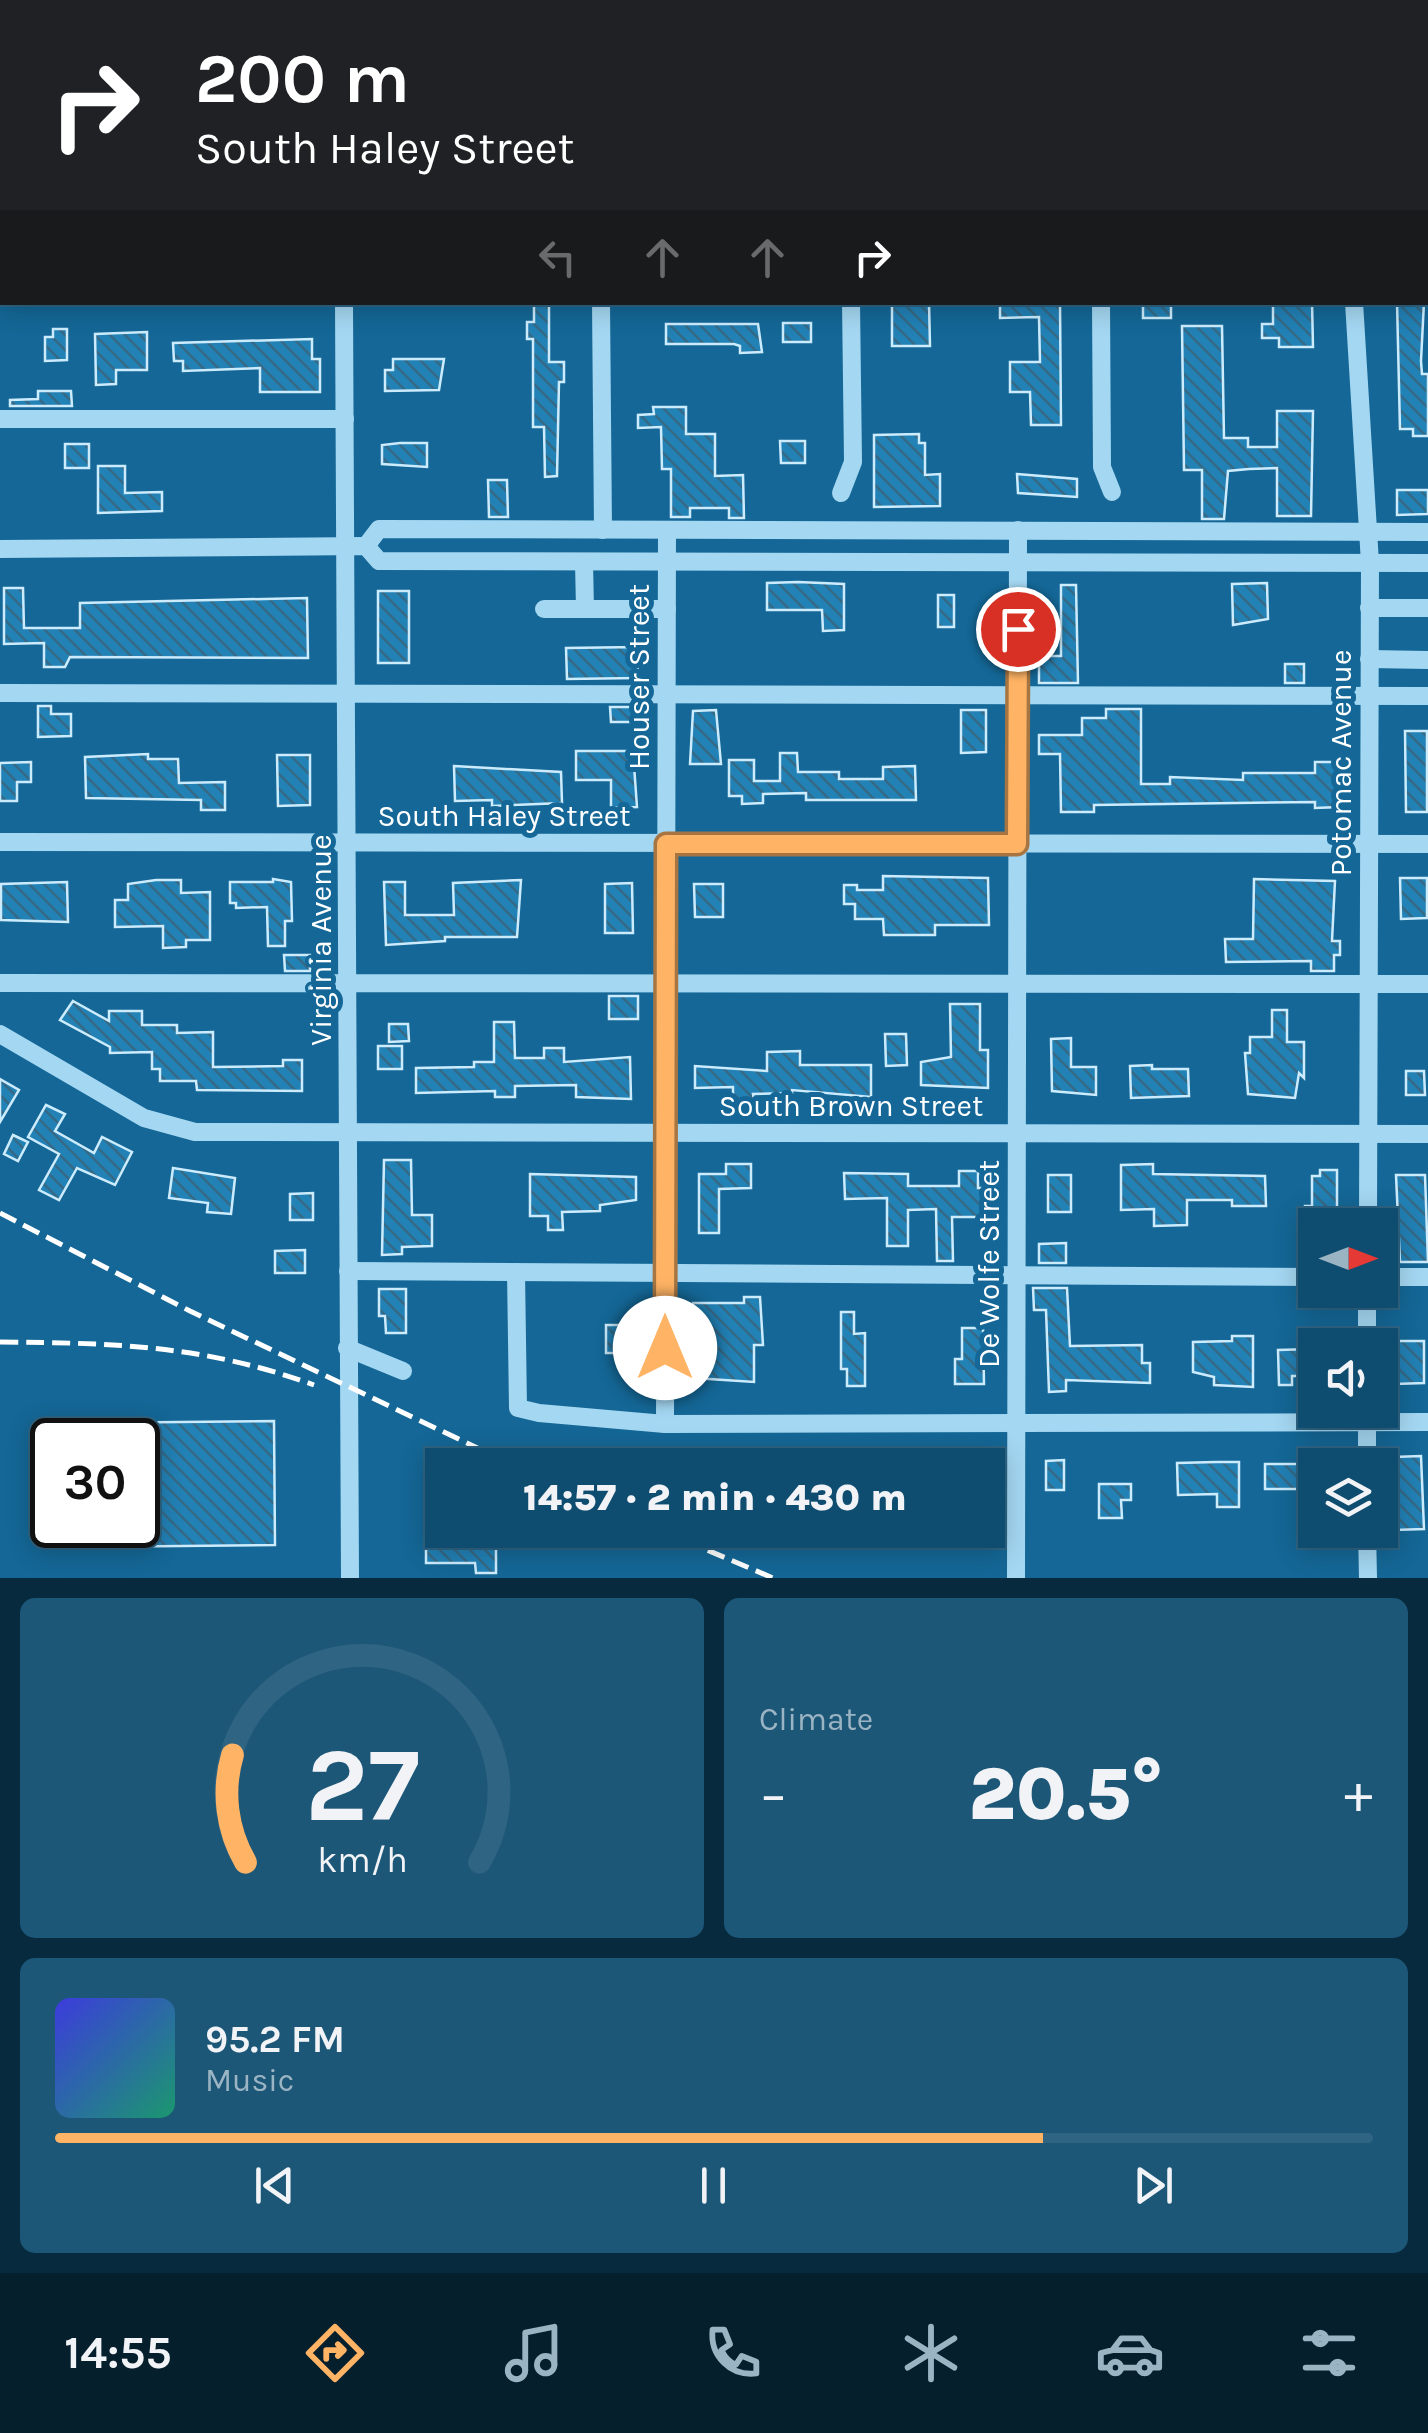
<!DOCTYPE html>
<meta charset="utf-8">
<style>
:root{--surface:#0f4d70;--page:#1d5778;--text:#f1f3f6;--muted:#9bb4c3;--line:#2f6483;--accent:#ffb465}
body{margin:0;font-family:Karla,sans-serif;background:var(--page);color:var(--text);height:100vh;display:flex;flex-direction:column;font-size:38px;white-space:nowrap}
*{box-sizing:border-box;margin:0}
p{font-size:32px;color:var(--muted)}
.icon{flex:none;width:55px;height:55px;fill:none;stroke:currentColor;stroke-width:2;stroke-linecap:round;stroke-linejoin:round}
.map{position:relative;height:1578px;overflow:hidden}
.details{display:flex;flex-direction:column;gap:20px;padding:20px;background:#082a3e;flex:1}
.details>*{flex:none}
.hud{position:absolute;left:0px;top:0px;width:1430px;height:305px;box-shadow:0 5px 25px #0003,0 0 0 2px var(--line);background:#202124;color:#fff;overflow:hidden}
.needle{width:65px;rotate:90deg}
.controls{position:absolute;left:1298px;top:1208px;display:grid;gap:20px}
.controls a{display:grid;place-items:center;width:100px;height:100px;border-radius:0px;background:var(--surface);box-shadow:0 5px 25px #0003,0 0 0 2px var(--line);font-size:50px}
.speed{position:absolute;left:30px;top:1418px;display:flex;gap:20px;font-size:50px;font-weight:700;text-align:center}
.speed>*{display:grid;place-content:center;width:130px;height:130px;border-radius:50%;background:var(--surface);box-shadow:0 5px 25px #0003,0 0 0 2px var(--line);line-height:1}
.speed .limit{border:5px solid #111;border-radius:15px;background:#fff;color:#111}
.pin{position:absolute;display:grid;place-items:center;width:85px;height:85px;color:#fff;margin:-42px;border:5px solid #fff;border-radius:50%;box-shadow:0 2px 10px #0007}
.me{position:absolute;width:110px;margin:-55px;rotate:0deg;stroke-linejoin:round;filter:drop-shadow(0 0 8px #0008)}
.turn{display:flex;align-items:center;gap:35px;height:210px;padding:0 30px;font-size:45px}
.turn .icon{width:130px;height:130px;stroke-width:2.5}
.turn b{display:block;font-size:70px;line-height:85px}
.lanes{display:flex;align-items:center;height:95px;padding:0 30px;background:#0003;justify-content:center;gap:50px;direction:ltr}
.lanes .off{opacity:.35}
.big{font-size:75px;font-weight:800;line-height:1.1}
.details .tile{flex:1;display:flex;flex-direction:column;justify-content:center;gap:15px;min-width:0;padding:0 35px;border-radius:15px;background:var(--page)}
.details .dial{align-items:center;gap:0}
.dial svg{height:260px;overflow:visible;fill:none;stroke:var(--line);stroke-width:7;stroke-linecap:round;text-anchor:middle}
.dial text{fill:var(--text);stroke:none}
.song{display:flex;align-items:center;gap:30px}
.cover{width:120px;height:120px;border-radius:15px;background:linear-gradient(135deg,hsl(240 70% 55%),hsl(160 70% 35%))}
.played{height:10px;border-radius:5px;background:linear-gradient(90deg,var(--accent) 75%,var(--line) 75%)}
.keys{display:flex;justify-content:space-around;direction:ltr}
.heat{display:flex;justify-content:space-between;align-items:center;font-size:55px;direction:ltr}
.details .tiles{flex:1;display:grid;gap:20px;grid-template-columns:1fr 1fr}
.tile:last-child{grid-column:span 2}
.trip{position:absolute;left:425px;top:1448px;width:580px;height:100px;border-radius:0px;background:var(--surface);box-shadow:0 5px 25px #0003,0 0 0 2px var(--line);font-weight:800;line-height:100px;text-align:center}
.menu{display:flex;height:160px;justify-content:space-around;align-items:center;background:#061f2d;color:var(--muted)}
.menu .icon{width:70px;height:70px}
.menu .selected{color:var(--accent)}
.menu b{font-size:45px;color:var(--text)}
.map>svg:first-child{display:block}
</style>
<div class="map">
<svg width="1428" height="1578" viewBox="0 0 1428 1578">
<defs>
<pattern id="building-back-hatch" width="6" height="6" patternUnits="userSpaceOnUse" patternTransform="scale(2.5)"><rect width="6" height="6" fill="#2281b5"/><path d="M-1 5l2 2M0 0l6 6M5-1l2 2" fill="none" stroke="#356986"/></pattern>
</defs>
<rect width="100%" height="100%" fill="#146796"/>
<g fill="url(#building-back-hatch)" stroke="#ccecfd" stroke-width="2.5">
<path d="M534 302H549V362H564V382H559L557 476 545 477 544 427H533V339H527V322H534Z"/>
<path d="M892 302H929L930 346H892Z"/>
<path d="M1000 302H1060L1061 425H1031L1030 392H1010V362H1040L1039 317 1000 318Z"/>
<path d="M1273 302H1312L1313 347H1279V338H1262V324H1273Z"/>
<path d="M1397 302H1424L1421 361 1422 374H1428V436H1413V429H1400Z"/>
<rect x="1143" y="303" width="28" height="15"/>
<rect x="783" y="323" width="28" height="19"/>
<path d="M666 324H758L762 352 740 353V346L734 344H666Z"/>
<path d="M1182 326H1222L1224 438H1248V447H1277V411H1313L1311 516H1277V468L1249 469 1228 471 1224 519H1202V470H1184Z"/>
<path d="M53 329H67V360L45 361V337H53Z"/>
<path d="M147 332V370H116V384L96 385 95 334Z"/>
<path d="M312 339V359H320V392H260V368L183 371V361H174L173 343Z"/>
<path d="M393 359H444L439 390 385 391V370H393Z"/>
<path d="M38 391H71L72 406H10V400L38 399Z"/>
<path d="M653 407H686V434H715V476L743 475 744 518H729V508H690V517H671V469H662L661 427 638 428V415L654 414Z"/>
<path d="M919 434V443H925V475L940 474V506L874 507V435Z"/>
<path d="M780 441H805V463H781Z"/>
<path d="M400 443H427V467L382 464V445Z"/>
<rect x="65" y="444" width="24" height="24"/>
<path d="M98 466H125V493L162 492V511L98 513Z"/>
<path d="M1017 474 1077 479V497L1018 493Z"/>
<path d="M488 480H507L508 517H489Z"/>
<path d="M1397 490H1428V514L1397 515Z"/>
<path d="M798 582 844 584V630L823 631 822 610H767V583Z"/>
<path d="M1267 583 1268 619 1233 625 1232 584Z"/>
<path d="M1061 585H1076L1078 683H1039V656H1061Z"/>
<path d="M4 588H23L24 628H80V603L307 598 308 658 70 657 65 667H44V643L4 644Z"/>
<rect x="378" y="591" width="31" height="72"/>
<rect x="938" y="595" width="16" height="32"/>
<path d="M637 647 638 678 567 679 566 648Z"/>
<rect x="1285" y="664" width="19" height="19"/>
<path d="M38 706H51V714H71V736L38 737Z"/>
<path d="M610 707H637L638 722H611Z"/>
<path d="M1106 709H1141V784H1170V777L1243 780V773H1315V762H1340V807L1315 808V802L1094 805V812H1061L1060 754H1039V735H1082V718H1106Z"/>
<path d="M716 710 721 764H690L693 711Z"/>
<path d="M961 710H986V752L961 753Z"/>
<path d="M1405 731H1427V812H1406Z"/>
<path d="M576 751H633L637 807 611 808V780H576Z"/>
<path d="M780 753H797L798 772H839V779H883V767L915 766 916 800H806V793L763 794V803L742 804V796H729V760H754V781H780Z"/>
<path d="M148 754V759H178L179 783 225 782V810H201V800L86 798 85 757Z"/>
<path d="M277 755H310V805L278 806Z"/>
<path d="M31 762V782H17V801H0V763Z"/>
<path d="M454 766 561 772 562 803 492 806V800L455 801Z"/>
<path d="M883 876 988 878 989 925H935V935H884L883 919H855V904H844V885H857V890H883Z"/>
<path d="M1400 878H1427V918L1401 919Z"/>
<path d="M273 879 291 882 292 921H285V946H268L267 907 236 908V903H230V882H273Z"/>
<path d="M1254 879 1335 881 1332 941H1340V955H1334V971H1311V961L1226 962 1225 939H1253Z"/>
<path d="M156 880H181V893L210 892V940H186V947L163 948V926L115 927V900H128V884Z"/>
<path d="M521 880 517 937H445V941L386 945 384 882H405V915H454L453 883Z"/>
<path d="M67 882 68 922 1 920V884Z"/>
<path d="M632 883 633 933H605V884Z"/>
<path d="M694 884H723V917H695Z"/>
<path d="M284 955H310V971H285Z"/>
<rect x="609" y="996" width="29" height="23"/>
<path d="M73 1001 109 1021V1011H142V1025H177V1033L213 1032V1067L283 1066V1060H302V1091L197 1090 196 1081H160V1069H152V1052L110 1053V1047L60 1020Z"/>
<path d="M950 1004H980V1050H988V1088L921 1085V1062L951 1057Z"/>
<path d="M1272 1010H1287V1042H1304V1078L1299 1073 1295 1098 1248 1094 1245 1053H1250V1037H1272Z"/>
<path d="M494 1022H514L515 1058H544V1048H564V1062L630 1057 631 1099 576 1097V1085L515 1086V1097H495V1091L416 1093V1068L474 1067V1062H494Z"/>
<path d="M389 1024H408L409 1041 389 1042Z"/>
<path d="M885 1034H906L907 1065 886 1066Z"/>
<path d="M1071 1038V1067H1096V1095L1052 1091 1051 1039Z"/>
<rect x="378" y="1046" width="24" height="23"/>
<path d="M800 1051V1065H871V1097L792 1090V1093L753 1094 754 1100H733V1087L695 1088V1066L767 1071V1052Z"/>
<path d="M1152 1065V1069H1188L1189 1096 1131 1098 1130 1066Z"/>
<path d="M1406 1071H1424L1425 1095H1406Z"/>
<path d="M0 1079 19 1090 0 1122Z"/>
<path d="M46 1105 65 1114 55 1131 94 1153 102 1137 132 1152 115 1185 77 1168 59 1200 39 1190 59 1154 28 1137Z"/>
<path d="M13 1135 28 1142 18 1161 4 1154Z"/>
<path d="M384 1160H411L412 1215H432V1246L402 1247V1254L382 1255Z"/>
<path d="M726 1164H751V1188L719 1189V1233H699V1174H726Z"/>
<path d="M1153 1164V1174L1265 1176 1266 1206H1232V1200H1187V1225L1154 1226V1209L1121 1210V1165Z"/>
<path d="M173 1168 235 1178 231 1214 207 1212 208 1203 169 1198Z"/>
<path d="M1320 1170H1337V1225H1305V1206H1312V1176H1320Z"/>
<path d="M959 1171H978V1188H991V1217H952L953 1261H937L936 1209 908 1210V1246H887V1198L845 1199 844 1173 908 1174V1186H959Z"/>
<path d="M530 1174 636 1177V1200L600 1205V1211L562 1212 563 1230H548V1216H530Z"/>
<rect x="1048" y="1175" width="23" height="37"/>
<path d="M1396 1175H1425L1428 1262H1400Z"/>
<path d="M313 1193V1220H290V1194Z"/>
<path d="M1066 1243V1263H1039V1244Z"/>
<path d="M305 1250V1273H275V1251Z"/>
<path d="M1033 1288H1067L1070 1346 1142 1345V1363H1150V1383L1066 1380V1391L1049 1392 1046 1310H1034Z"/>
<path d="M379 1289H406V1333H386L385 1316H379Z"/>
<path d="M744 1297H760L763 1345H754V1382L694 1378 693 1303H744Z"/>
<path d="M841 1312H854V1334L865 1333V1386H847V1369H841Z"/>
<rect x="606" y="1325" width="19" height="28"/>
<path d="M962 1328H983L984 1384H955V1359H962Z"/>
<path d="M1232 1336H1253V1387L1214 1385V1377L1193 1372V1342L1232 1341Z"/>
<path d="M1394 1341H1424V1383L1395 1384Z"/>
<path d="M1312 1349 1314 1376H1292V1385H1279L1278 1350Z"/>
<path d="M274 1421 275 1545 82 1547V1525H138V1440H81V1423Z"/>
<path d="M1421 1456 1424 1529 1394 1530 1398 1479H1393V1457Z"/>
<path d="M1064 1460V1490H1046V1461Z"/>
<path d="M1216 1462H1239V1507H1217V1494L1178 1495 1177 1463Z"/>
<rect x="1265" y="1464" width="50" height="25"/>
<path d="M1099 1484H1131V1500H1121L1122 1518H1099Z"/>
<path d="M496 1530V1573H476L475 1563H426V1532Z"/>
</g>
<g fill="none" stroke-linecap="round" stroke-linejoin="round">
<g stroke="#a4d7f2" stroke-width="18">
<path d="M342 0V2"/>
<path d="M597 0V2"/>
<path d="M849 0V2"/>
<path d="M1100 0V2"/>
<path d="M1352 0V2"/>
<path d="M0 46H2"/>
<path d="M0 169H2"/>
<path d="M0 298H2"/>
<path d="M344 302 350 1578"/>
<path d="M601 302 603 530"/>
<path d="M1101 302 1102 467 1112 492"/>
<path d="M1354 302 1370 563 1368 1225"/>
<path d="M0 419H345"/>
<path d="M841 493 853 462 851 302"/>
<path d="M366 546 379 529 1428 532"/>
<path d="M0 549 366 546 379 561 1428 563"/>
<path d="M584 562 585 609H667"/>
<path d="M1369 608H1428"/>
<path d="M544 609H585"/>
<path d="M1369 659 1428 660"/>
<path d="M0 693 1428 696"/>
<path d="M0 842 1428 844"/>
<path d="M0 983 1428 984"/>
<path d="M0 1034 144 1118 195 1132 1428 1134"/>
<path d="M348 1271 1315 1277"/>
<path d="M516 1272 518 1408 539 1413 665 1424 1428 1422"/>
<path d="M1380 1277H1428"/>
<path d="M1367 1345V1290"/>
<path d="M347 1348 403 1371"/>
<path d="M1367 1410V1465"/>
<path d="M665 1424 667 530"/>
<path d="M1367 1530 1368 1578"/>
<path d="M1016 1578 1018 530"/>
</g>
<g stroke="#fff" stroke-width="5" stroke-dasharray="18 8" stroke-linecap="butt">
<path d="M0 1213 190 1311 513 1465"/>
<path d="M0 1342C115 1343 204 1345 314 1385"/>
<path d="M660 1530 773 1578"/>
</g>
</g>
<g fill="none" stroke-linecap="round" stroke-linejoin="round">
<defs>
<path id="route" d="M665 1348 666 844H1017L1018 629"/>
</defs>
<use href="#route" stroke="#a67542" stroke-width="25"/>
<use href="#route" stroke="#ffb465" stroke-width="18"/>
</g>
<g text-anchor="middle" stroke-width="10" stroke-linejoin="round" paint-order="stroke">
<g font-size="30" fill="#fff" stroke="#146796">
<text transform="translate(639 677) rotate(-90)" y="10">Houser Street</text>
<text transform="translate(1341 763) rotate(-90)" y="10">Potomac Avenue</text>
<text x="504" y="826">South Haley Street</text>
<text transform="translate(321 940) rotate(-90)" y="10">Virginia Avenue</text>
<text x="851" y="1116">South Brown Street</text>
<text transform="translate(989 1264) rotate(-90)" y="10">De Wolfe Street</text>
</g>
</g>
</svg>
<div class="controls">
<a><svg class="needle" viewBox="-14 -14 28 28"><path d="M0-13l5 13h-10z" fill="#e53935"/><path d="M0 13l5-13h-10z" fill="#9bb4c3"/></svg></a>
<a><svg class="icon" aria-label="sound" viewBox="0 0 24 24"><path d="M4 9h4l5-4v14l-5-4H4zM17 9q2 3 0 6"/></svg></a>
<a><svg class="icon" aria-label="layers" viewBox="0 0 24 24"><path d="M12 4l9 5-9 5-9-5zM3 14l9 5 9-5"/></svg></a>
</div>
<div class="speed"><div class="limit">30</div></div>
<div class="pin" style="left:1018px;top:629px;background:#d93025"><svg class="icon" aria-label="arrive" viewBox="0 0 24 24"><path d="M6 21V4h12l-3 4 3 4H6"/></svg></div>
<svg class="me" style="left:665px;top:1348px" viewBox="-20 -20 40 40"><circle r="19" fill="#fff"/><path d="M0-13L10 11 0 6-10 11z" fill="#ffb465"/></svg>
<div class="trip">14:57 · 2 min · 430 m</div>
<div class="hud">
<div class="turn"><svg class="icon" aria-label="right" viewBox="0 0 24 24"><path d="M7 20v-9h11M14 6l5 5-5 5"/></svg><div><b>200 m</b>South Haley Street</div></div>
<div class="lanes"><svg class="icon off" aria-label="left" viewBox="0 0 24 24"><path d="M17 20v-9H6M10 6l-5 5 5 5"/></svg><svg class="icon off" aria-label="ahead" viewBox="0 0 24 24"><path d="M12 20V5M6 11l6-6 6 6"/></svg><svg class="icon off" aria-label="ahead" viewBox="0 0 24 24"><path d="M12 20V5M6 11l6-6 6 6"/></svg><svg class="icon" aria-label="right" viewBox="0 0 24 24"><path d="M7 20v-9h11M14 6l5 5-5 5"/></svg></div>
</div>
</div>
<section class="details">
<div class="tiles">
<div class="tile dial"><svg viewBox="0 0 100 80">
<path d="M14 69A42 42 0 1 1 86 69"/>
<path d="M14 69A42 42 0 0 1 10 36" stroke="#ffb465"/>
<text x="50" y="56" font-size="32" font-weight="700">27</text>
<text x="50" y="72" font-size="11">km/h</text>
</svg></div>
<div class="tile"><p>Climate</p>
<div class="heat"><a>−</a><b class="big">20.5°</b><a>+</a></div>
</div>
<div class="tile">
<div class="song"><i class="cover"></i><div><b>95.2 FM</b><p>Music</p></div></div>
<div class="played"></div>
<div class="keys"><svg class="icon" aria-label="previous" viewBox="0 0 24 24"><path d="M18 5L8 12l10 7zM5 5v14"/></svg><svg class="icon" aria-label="pause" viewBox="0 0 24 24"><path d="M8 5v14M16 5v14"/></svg><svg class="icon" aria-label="next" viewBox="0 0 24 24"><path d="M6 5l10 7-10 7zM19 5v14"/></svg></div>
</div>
</div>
</section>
<nav class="menu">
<b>14:55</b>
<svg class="icon selected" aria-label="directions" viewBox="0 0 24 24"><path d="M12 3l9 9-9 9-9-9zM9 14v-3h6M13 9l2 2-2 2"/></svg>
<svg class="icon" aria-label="music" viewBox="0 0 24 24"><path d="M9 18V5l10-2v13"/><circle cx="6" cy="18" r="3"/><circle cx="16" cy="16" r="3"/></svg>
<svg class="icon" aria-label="phone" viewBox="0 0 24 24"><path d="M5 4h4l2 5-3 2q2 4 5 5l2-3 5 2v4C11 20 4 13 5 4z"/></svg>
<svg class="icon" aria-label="climate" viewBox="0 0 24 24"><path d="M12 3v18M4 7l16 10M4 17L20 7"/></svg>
<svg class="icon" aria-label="car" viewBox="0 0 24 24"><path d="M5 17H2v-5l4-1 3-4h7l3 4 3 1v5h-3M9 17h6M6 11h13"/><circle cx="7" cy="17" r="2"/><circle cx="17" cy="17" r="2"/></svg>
<svg class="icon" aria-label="filters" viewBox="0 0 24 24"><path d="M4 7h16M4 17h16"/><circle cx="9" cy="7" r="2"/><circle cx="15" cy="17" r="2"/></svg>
</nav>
